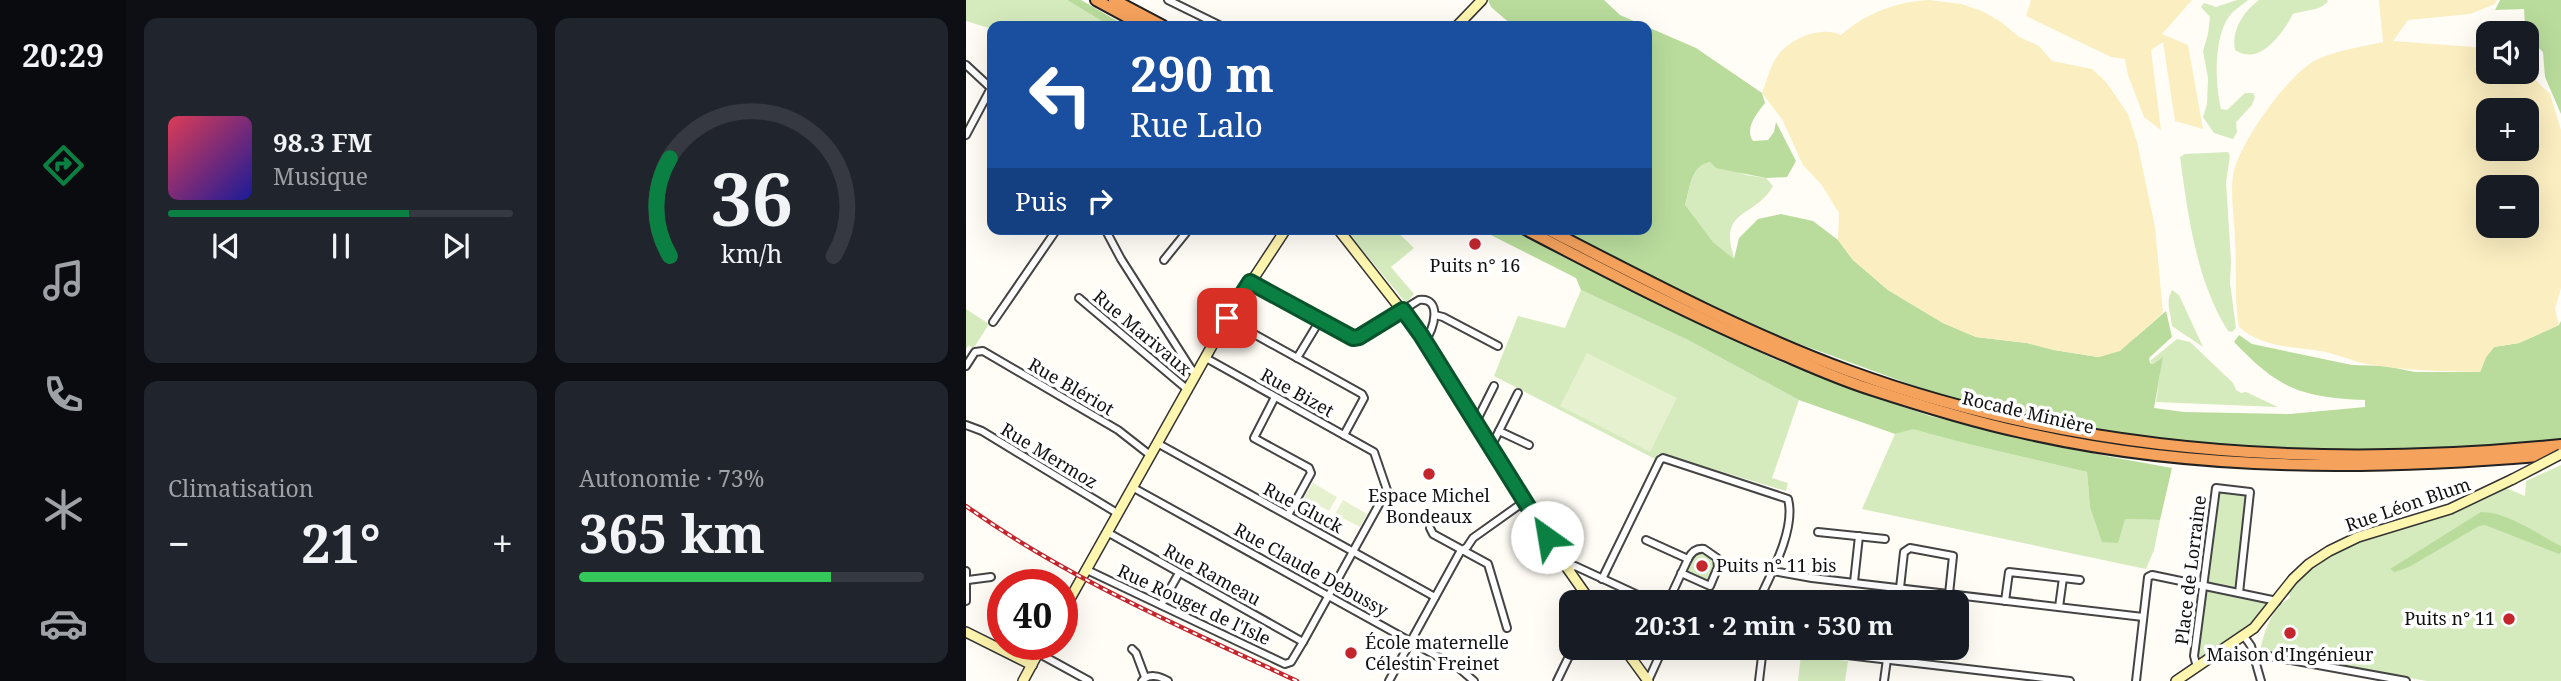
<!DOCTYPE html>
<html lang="fr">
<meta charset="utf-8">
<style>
:root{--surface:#171b24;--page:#20242c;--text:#f1f3f6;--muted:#9ea1a6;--line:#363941;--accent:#0b8043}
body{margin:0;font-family:"Noto Serif",serif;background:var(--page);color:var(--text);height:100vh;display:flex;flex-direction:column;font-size:26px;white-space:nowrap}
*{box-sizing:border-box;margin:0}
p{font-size:23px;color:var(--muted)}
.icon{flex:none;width:38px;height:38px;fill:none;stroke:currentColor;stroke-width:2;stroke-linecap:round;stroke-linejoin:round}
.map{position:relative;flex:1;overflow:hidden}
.side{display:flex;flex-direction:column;gap:18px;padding:18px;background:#0d0f14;width:840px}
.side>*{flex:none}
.top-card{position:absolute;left:21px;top:21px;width:665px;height:214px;border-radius:14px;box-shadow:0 7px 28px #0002;background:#1a4fa0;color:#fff;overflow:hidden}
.controls{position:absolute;left:1510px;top:21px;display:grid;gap:14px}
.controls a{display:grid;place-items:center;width:63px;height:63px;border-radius:14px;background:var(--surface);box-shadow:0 7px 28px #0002;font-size:35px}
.speed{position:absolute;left:21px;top:569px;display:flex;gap:14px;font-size:35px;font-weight:700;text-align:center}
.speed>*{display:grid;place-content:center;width:91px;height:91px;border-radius:50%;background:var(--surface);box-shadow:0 7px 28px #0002;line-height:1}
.speed .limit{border:10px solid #d22;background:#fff;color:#111}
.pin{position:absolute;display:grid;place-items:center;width:60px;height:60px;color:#fff;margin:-30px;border-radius:14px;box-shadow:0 4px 10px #0006}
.me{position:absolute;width:77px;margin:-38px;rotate:328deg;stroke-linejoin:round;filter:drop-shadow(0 0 5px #0008)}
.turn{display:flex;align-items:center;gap:24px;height:147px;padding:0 28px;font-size:32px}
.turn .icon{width:91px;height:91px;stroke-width:2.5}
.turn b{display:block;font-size:49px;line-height:60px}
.then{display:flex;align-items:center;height:66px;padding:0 28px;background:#0003;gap:14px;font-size:26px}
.big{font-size:52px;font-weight:700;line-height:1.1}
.side .card{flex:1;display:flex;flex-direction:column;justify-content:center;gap:10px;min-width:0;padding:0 24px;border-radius:14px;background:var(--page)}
.side .dial{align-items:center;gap:0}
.dial svg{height:182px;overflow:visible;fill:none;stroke:var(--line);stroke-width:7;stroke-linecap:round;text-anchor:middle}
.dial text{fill:var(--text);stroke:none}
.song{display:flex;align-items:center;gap:21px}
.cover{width:84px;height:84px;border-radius:10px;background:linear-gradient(135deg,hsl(350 70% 55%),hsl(240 70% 35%))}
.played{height:7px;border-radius:4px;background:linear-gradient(90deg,var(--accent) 70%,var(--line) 70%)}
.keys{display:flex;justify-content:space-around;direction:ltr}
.heat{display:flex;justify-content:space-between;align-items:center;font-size:38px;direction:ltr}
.charge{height:10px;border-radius:5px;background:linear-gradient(90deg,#34c759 73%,var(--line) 0)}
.side .tiles{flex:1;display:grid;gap:18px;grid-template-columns:repeat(2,1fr)}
.trip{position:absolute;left:593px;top:590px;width:410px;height:70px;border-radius:14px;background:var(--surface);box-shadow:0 7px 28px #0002;font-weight:700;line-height:70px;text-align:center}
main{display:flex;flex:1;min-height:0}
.tab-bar{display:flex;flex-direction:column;width:126px;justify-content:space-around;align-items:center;background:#090b0e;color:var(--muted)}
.tab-bar .icon{width:49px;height:49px}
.tab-bar .on{color:var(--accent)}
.tab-bar b{font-size:32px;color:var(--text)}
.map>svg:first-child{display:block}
</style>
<main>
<nav class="tab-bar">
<b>20:29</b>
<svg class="icon on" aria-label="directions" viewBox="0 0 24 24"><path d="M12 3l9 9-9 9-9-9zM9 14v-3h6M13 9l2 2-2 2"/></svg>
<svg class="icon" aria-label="music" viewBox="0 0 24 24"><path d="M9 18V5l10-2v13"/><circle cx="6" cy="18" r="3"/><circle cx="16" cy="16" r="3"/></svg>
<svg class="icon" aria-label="phone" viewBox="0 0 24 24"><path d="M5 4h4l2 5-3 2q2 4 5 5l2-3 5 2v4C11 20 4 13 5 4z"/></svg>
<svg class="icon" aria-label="climate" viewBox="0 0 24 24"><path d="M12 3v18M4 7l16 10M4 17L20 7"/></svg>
<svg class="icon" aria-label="car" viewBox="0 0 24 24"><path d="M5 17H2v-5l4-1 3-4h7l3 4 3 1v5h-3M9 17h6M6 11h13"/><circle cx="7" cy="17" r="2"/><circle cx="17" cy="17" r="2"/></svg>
</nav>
<section class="side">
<div class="tiles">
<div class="card">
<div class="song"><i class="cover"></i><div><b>98.3 FM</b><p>Musique</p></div></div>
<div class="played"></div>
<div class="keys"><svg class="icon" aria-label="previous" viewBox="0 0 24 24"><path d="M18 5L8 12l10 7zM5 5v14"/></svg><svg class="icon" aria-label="pause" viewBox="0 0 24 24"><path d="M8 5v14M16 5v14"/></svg><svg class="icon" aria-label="next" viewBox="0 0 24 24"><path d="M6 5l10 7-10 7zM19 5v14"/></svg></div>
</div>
<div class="card dial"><svg viewBox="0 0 100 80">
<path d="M14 69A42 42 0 1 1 86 69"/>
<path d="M14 69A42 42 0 0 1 14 26" stroke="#0b8043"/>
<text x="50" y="56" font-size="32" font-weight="700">36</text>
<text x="50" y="72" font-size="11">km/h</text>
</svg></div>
<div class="card"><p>Climatisation</p>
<div class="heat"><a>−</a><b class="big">21°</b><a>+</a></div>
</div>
<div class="card"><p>Autonomie · 73%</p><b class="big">365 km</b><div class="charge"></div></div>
</div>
</section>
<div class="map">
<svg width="1595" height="681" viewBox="0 0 1595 681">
<rect width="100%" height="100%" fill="#fffdf5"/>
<g fill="#d5ebbd">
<path d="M0 0H101L144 26H26V29L0 21Z"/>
<path d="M1271 0H1282C1277 5 1269 9 1265 14 1247 35 1249 84 1255 109L1261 110 1279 93H1287L1289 97 1286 105 1270 122 1271 132 1267 139 1248 133 1237 117 1241 104 1242 78 1237 51 1242 34 1244 17 1235 7 1238 3 1250 7Z"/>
<path d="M1293 0H1361L1362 1C1355 11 1338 10 1327 14 1317 33 1293 67 1269 50 1265 30 1278 11 1293 0Z"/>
<path d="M1262 152 1264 156 1260 182 1265 261 1264 283 1270 328 1266 332 1262 331C1230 280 1222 215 1214 157L1219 154Z"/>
<path d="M744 162 780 175 800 178 807 186C790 218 750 208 769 260L747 242 719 206C724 189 724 166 744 162Z"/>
<path d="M379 229H428L448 248 425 267 448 294 440 303Z"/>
<path d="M615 290 722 340 833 400 806 478 822 483 820 491 693 453 689 459 528 376 552 316 599 328Z"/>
<path d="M1206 290 1213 295 1237 347 1206 326C1205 312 1199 303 1206 290Z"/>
<path d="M0 309 23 324 9 346 6 348 3 345 0 349Z"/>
<path d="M1211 339 1224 342 1267 383 1270 390 1275 393 1280 392 1312 407 1190 402 1196 358 1187 364 1184 361Z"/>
<path d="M947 428 1002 444 1121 472 1124 507 1159 519 1194 520 1188 550 1180 569 896 509 929 434Z"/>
<path d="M1595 465V681H1461L1294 651C1298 632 1306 607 1324 598L1323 592C1356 545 1418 535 1469 517 1493 509 1516 499 1538 487L1559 496 1560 481Z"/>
<path d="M1253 490 1281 495 1271 586 1268 589 1242 583 1241 580 1251 492Z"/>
<path d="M737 551 744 554 749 561 742 581 719 571 726 556Z"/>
<path d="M1241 589 1302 601C1297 624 1255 645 1235 657L1232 654Z"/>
<path d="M835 655 882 661 879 681H832Z"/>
</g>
<g fill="#b9dc9c">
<path d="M101 0H115L160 26H144Z"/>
<path d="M522 0H638L654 15 730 48 796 93 799 103C791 113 778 129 787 141L802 140 808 132 810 122 830 161 821 177 800 178 750 168 744 162C724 166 724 189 719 205L747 242 768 259 773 238 792 219 815 214 847 221 872 240 887 260 922 290 977 323 1010 337 1061 343 1088 350 1132 357 1170 337 1200 311 1206 337 1183 358 1184 363 1187 364 1197 357 1188 408 1218 412 1324 414 1399 407V400C1334 397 1313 389 1268 342L1273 335 1286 344 1386 365 1419 366 1449 372H1514L1520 357 1528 347 1553 343 1593 325 1595 321V440L1489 448 1330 450 1245 445 1109 426 968 393 828 342 750 310 594 229H681V26H547L525 7Z"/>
<path d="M1534 0H1595V114L1579 77 1577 52C1560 36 1559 31 1558 9L1529 10Z"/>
<path d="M513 229H545L609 263 808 359 896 393 964 416 1140 456 1206 468 1194 520 1159 519 1152 543 1136 542 1124 507 1121 472 1002 444 947 429 929 434 833 400 722 340 615 290 610 278Z"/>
<path d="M1515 512C1542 512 1571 534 1595 546V552L1593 554 1519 525 1513 526 1443 567 1429 572 1424 569Z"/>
</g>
<g fill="#fbeec1" fill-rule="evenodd">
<path d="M963 0 995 4 1016 11 1035 22 1053 37 1073 46 1086 61 1126 69 1140 82 1162 114 1171 142 1189 227 1197 313 1154 351 1133 357 1088 350 1061 343 1010 337 977 323 922 290 887 260 872 240 873 213 855 184 837 165 816 119 796 93C800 83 803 71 808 61 820 40 853 25 875 35 901 13 929 2 963 0Z"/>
<path d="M1065 0H1226L1196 34 1222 45 1237 129 1209 121 1197 42 1185 50 1195 130 1178 117 1162 75 1159 59 1145 57 1060 16Z"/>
<path d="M1413 0H1531L1529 4 1504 14 1442 20 1427 41 1522 48V72H1561L1584 94 1595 130V288L1589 309 1593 325 1553 343 1528 347 1520 357 1514 372C1476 371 1439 371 1401 364 1386 361 1371 354 1355 351 1327 347 1295 347 1273 327 1268 299 1271 270 1269 241 1269 221 1264 197 1267 176 1271 146 1322 74 1350 60 1371 50 1395 47 1417 42ZM1522 110H1561V149H1522ZM1522 187H1561V226H1522Z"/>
</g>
<g fill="#e6f2cf">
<path d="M621 353 711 398 684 452 594 406Z"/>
<path d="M347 483 371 497 363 511 338 497Z"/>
<path d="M377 500 401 514 394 527 369 514Z"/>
</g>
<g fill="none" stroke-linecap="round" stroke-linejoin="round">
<defs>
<g id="street">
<path d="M202 0 255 26"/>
<path d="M0 65 26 89"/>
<path d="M0 135 25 88"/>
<path d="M139 229 155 259 229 375"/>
<path d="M198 260 223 229"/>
<path d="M284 282 387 338 393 337 453 300C477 297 468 330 459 341"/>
<path d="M113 298 222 390"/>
<path d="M469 315 477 317 532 346"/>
<path d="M261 319 396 394 398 398 378 435"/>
<path d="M27 322 91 229"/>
<path d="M331 358 354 320"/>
<path d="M0 366 9 352 17 351 152 430 184 455"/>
<path d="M309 397 288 438 343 468 345 473 322 515"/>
<path d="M509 420 513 416 528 386"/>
<path d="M0 425 16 431 151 513"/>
<path d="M533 431 563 445"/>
<path d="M191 443 469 597"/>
<path d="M524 445 528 441 552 393"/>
<path d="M166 487 494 669 508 681"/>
<path d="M464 528 467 534 522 564 541 628"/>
<path d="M141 532 337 642"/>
<path d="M852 532 919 539"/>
<path d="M680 540 722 559"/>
<path d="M602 568 609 566 687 602"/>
<path d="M121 570 319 664 325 662 337 642 421 490 408 452 240 358"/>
<path d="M0 571V601"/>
<path d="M807 571 846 578 1177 617"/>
<path d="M636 579 694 460 697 458 822 499C830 529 805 574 792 602"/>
<path d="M2 580 25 577"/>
<path d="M888 582 893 536"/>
<path d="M934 588 938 552 944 548 987 556 983 594"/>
<path d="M1039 601 1043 572 1114 580"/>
<path d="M702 602 722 559C725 553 730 548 738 549L751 558 752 567 744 586 715 573"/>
<path d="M195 605 213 573"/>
<path d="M1093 607 1097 578"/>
<path d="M1278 636 1285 646 1295 681"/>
<path d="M821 648 1104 681"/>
<path d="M166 649 170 653 179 677"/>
<path d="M72 653 123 681"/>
<path d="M1286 653 1440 681"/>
<path d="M1231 667 1228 656 1250 488 1284 492 1273 593"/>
<path d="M176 681C182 673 194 676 202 681"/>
<path d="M423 681 494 552 501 547 507 538 559 501"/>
<path d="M591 681 607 648"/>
<path d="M682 681 697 648"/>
<path d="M793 681 797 648"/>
<path d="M918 681 921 659"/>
<path d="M1170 681 1182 577 1186 575 1311 601"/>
</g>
<g id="secondary">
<path d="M491 26 516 0"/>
<path d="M372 229 455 335 592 555 625 602"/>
<path d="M96 613 261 319 320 229"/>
<path d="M0 632 66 665"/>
<path d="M658 648 682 681"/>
<path d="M57 681 77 644"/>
<path d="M1210 681 1288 628 1327 579 1343 564 1363 551 1392 537 1484 509 1547 479"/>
</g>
<g id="highway">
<path d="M130 0 178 26"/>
<path d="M148 0 197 26"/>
<path d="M559 229C645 274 729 318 818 355 846 367 875 380 904 389 953 405 1004 421 1055 432 1232 473 1416 470 1595 454"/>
<path d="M581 229C680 280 779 333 883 371 1110 454 1356 469 1595 445"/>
</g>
</defs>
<use href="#street" stroke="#444" stroke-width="10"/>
<use href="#secondary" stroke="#333" stroke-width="12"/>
<use href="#highway" stroke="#222" stroke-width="14"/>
<use href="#street" stroke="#fff" stroke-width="6"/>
<use href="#secondary" stroke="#fff6b0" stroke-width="9"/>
<use href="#highway" stroke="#f5a25d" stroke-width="10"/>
<defs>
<path id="rail" d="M0 506C102 579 218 628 331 681"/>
</defs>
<use href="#rail" stroke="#c4262e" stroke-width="4.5"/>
<use href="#rail" stroke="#fff" stroke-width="2" stroke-dasharray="5" stroke-linecap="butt"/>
<defs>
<path id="secondary-bridge" d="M1547 479 1595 454"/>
</defs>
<use href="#secondary-bridge" stroke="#333" stroke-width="12" stroke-linecap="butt"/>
<use href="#secondary-bridge" stroke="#fff6b0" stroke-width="9"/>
</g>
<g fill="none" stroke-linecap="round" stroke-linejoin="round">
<defs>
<path id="route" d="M261 318 284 282 387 338 393 337 437 310 455 335 581 537"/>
</defs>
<use href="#route" stroke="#07532c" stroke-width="18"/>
<use href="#route" stroke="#0b8043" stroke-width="12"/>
</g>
<g fill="#c4262e" stroke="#fff" stroke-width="2.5">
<circle cx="509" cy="244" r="7"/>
<circle cx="463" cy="474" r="7"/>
<circle cx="736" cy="566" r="7"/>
<circle cx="1543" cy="619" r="7"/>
<circle cx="1324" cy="633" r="7"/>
<circle cx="385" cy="653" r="7"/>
</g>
<g text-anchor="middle" stroke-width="7" stroke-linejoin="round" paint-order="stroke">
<g font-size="18" fill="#111" stroke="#fff">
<text x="509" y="272">Puits n° 16</text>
<text x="463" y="502">Espace Michel<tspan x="463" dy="21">Bondeaux</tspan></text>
<text x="750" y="572" text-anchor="start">Puits n° 11 bis</text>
<text x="1529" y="625" text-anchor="end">Puits n° 11</text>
<text x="399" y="649" text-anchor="start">École maternelle<tspan x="399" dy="21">Célestin Freinet</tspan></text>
<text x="1324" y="661">Maison d'Ingénieur</text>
</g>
<g font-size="18" fill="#111" stroke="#fff">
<text transform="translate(176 333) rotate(40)" y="6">Rue Marivaux</text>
<text transform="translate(105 387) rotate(30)" y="6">Rue Blériot</text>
<text transform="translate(331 393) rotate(29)" y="6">Rue Bizet</text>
<text transform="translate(1062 413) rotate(13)" y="6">Rocade Minière</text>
<text transform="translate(83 456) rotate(31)" y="6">Rue Mermoz</text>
<text transform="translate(1442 505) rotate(-19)" y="6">Rue Léon Blum</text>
<text transform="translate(337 508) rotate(28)" y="6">Rue Gluck</text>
<text transform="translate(345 570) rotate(29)" y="6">Rue Claude Debussy</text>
<text transform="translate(1225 570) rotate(-83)" y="6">Place de Lorraine</text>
<text transform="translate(246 575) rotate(29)" y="6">Rue Rameau</text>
<text transform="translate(228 605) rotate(25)" y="6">Rue Rouget de l'Isle</text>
</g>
</g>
</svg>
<div class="controls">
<a><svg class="icon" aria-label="sound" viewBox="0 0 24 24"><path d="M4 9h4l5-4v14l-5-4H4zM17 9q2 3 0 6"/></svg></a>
<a>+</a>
<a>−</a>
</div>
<div class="speed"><div class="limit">40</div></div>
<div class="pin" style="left:261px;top:318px;background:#d93025"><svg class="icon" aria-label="arrive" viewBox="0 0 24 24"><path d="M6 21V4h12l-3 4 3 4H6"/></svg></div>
<svg class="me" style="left:581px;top:537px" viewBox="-20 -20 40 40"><circle r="19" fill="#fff"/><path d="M0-13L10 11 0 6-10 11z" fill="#0b8043"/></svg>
<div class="trip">20:31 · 2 min · 530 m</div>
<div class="top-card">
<div class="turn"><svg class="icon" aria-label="left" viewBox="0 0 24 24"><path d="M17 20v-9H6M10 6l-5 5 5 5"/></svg><div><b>290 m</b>Rue Lalo</div></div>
<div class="then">Puis<svg class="icon" aria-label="right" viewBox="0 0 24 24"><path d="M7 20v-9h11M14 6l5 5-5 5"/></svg></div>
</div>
</div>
</main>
